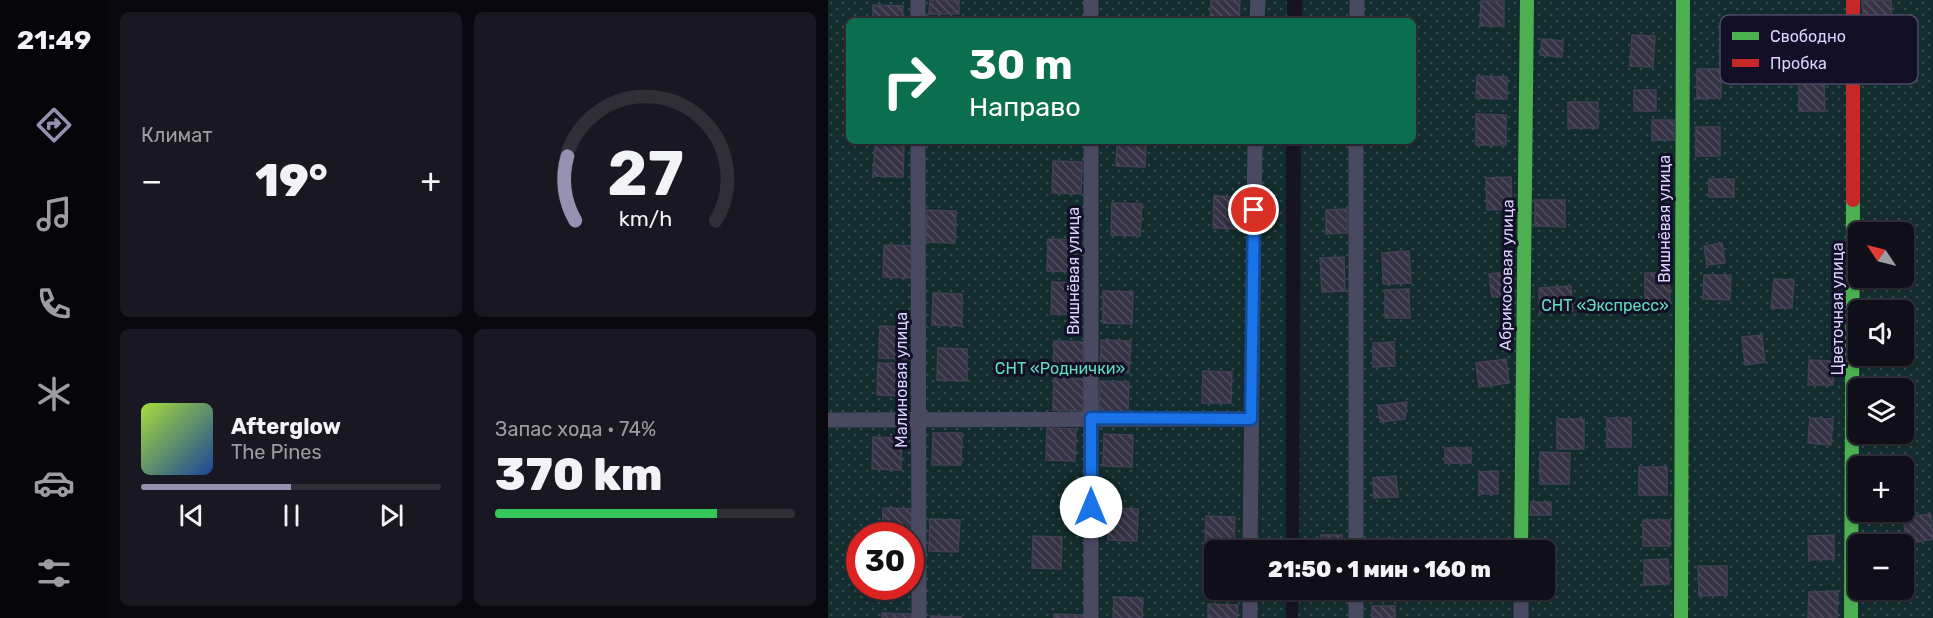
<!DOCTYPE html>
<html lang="ru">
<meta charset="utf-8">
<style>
:root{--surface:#100f19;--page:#191822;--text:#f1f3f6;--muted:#9c9ca2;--line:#302f38;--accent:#9591b1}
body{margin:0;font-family:Rubik,sans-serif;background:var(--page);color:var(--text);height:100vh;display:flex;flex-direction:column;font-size:22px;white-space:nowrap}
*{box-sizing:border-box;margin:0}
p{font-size:20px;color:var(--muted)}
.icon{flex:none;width:33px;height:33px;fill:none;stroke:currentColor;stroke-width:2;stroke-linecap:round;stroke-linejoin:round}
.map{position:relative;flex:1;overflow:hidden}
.panel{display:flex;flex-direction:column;gap:12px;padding:12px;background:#09080e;width:720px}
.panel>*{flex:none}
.banner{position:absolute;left:18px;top:18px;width:570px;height:126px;border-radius:9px;box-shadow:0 2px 4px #0004,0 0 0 2px var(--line);background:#0b6e4f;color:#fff;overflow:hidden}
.needle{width:39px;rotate:305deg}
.fabs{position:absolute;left:1020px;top:222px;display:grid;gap:12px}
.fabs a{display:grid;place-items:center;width:66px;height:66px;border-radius:9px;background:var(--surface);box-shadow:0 2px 4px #0004,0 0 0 2px var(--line);font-size:30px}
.speed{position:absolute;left:18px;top:522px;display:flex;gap:12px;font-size:30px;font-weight:700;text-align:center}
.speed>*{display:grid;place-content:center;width:78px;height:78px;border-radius:50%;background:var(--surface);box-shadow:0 2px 4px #0004,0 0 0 2px var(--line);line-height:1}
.speed .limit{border:9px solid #d22;background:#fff;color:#111}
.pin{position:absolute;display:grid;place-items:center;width:51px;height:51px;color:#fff;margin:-26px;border:3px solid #fff;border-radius:50%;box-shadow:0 2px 6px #0007}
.me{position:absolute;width:66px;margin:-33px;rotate:0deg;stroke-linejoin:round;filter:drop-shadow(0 0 4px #0008)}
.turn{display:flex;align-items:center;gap:21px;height:126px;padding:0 24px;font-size:27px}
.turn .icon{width:78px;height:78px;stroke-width:2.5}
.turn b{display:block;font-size:42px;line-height:51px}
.big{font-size:45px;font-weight:800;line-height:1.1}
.panel .card{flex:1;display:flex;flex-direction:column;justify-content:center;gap:9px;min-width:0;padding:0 21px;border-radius:9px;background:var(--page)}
.panel .dial{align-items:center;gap:0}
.dial svg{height:156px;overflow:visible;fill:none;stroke:var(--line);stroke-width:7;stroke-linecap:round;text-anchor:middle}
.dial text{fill:var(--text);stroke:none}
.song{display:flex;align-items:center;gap:18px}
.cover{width:72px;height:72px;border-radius:9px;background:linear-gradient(135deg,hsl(80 70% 55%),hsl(220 70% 35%))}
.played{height:6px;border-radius:3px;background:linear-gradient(90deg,var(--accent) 50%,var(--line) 50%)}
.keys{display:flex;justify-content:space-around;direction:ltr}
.heat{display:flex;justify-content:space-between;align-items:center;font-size:33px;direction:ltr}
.charge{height:9px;border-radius:4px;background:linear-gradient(90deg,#34c759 74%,var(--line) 0)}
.panel .tiles{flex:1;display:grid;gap:12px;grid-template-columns:repeat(2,1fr)}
.trip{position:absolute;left:376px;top:540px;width:351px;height:60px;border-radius:9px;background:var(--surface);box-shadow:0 2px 4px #0004,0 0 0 2px var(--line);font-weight:800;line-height:60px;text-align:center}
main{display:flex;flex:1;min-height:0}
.menu{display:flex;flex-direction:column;width:108px;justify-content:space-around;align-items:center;background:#06060a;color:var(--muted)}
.menu .icon{width:42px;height:42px}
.menu .active{color:var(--accent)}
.menu b{font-size:27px;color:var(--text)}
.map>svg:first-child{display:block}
</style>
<main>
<nav class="menu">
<b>21:49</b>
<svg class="icon active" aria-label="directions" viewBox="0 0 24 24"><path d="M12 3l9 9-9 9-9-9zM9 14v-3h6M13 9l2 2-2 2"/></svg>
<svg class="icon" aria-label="music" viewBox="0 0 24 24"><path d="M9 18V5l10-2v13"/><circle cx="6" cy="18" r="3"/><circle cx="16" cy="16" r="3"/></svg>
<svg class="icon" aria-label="phone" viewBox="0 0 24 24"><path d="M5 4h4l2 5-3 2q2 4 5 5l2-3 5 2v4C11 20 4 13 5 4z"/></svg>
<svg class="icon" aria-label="climate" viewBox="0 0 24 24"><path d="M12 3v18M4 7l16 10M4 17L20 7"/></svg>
<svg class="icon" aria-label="car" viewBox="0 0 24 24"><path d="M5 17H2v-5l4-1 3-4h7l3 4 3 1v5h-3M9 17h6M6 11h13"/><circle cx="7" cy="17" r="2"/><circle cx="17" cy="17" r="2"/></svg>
<svg class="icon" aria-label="filters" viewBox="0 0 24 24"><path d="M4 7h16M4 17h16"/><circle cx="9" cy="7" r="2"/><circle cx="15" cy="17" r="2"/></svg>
</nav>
<section class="panel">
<div class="tiles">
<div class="card"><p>Климат</p>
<div class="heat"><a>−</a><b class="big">19°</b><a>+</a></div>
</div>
<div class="card dial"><svg viewBox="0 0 100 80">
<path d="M14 69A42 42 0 1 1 86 69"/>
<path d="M14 69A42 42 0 0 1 10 36" stroke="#9591b1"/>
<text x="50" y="56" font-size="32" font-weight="700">27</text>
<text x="50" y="72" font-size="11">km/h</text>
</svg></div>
<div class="card">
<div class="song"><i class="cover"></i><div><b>Afterglow</b><p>The Pines</p></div></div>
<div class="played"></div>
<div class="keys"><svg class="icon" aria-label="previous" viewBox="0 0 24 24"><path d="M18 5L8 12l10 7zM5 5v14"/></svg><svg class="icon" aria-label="pause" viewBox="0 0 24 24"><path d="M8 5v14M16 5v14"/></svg><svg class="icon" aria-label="next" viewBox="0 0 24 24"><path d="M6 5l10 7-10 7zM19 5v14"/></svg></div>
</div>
<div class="card"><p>Запас хода · 74%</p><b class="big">370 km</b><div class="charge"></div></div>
</div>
</section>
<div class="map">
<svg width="1105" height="618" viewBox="0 0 1105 618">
<defs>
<pattern id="park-dots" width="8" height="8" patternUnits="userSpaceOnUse" patternTransform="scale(1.5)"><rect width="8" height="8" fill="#132c2d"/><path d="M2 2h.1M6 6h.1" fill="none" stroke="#354a4c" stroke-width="1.8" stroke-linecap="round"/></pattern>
<pattern id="building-back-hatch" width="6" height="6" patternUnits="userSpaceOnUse" patternTransform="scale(1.5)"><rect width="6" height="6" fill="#343243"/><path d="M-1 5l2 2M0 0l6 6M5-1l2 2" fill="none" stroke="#514f5f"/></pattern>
</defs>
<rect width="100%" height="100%" fill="#161421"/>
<g fill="url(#park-dots)" fill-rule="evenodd">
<path d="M0 0H459V21H21V141H458V550H387V590H458V618H0ZM32 536H82V586H32Z"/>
<path d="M474 0H1105V618H470L471 590H717V550H471L473 141H585V21H474ZM1030 232H1076V278H1030ZM1030 310H1076V356H1030ZM1030 388H1076V434H1030ZM1030 466H1076V512H1030ZM1030 544H1076V590H1030Z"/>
</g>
<g fill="url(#building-back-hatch)" stroke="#433f54" stroke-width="1.5">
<path d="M102 0H131V14H101Z"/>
<path d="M383 0H412L411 21H382Z"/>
<path d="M1063 0 1064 23 1036 25 1034 1Z"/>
<path d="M653 1H676V26H652Z"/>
<path d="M45 5 75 6 74 21H45Z"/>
<path d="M804 35 827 36 825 67 802 66Z"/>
<path d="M714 39 735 41 734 57 712 55Z"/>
<path d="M869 69H893V98L869 99Z"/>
<path d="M649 76 679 77V99L648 98Z"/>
<path d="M971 81H996L997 111H971Z"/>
<rect x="806" y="90" width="22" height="21"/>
<rect x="740" y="102" width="30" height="26"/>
<path d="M648 114 678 115V145H648Z"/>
<rect x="824" y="120" width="22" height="20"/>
<rect x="868" y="127" width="24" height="29"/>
<path d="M289 141H318L317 167 288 166Z"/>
<path d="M47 144 76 145 75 177 45 176Z"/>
<path d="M225 161 254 162 253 194 224 193Z"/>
<path d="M683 177 684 209 659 210 658 178Z"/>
<rect x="881" y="179" width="25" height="18"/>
<path d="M386 196 415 197 414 229 385 228Z"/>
<path d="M707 200H737V227L707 226Z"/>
<path d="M284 203 314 204 312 236 283 235Z"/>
<path d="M519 209V233L498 234V210Z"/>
<path d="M99 210 128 211 127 243 98 242Z"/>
<path d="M220 239 249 240 248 272 219 271Z"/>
<path d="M894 243 897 263 879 265 876 246Z"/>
<path d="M56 245 86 246 84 278 55 277Z"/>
<path d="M581 251 583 283 555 284 554 253Z"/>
<path d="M516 257 517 291 494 292 492 258Z"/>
<path d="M678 272 681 295 664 297 661 274Z"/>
<path d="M817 273H841L842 302H817Z"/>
<path d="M876 275H903L902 300 875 299Z"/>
<path d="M946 279 966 280 964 308H943Z"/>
<path d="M224 282 253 283V315L223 314Z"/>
<path d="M743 286 745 311 712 313 711 288Z"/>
<path d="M581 289 582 318H557V290Z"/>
<path d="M275 291 305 292 304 324 275 323Z"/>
<path d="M105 293 134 294V326L104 325Z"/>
<path d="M52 326 81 327 80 359 51 358Z"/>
<path d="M934 335 937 362 917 365 914 337Z"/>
<path d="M273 340 303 341 301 373 272 372Z"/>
<path d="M226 341 255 342 254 374 225 373Z"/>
<path d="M566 342 567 366 545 367V343Z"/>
<path d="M110 348 139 349V381L109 380Z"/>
<path d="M678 359 681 383 651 387 648 363Z"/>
<path d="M981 360 1005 361V385H980Z"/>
<path d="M50 363 79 364 78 396 49 395Z"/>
<path d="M375 371 404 372 403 403H374Z"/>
<path d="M226 378 256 379 255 411 225 410Z"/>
<path d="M272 381 301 382 300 414H271Z"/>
<path d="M579 402 577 419 552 422 550 406Z"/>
<rect x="779" y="418" width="24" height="29"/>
<path d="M982 418 1005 419 1003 445 980 443Z"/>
<rect x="729" y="419" width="27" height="30"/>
<path d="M219 428 248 429 247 461 218 460Z"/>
<path d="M105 433H134L133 465H104Z"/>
<path d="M276 434 305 435 304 467 275 466Z"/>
<path d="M45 437 74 438 73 470 44 469Z"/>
<rect x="617" y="448" width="26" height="15"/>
<path d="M712 452 742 453 741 484H712Z"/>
<rect x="811" y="467" width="28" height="28"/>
<path d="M670 471V494H651V472Z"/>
<path d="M568 476 570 497 546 498 545 478Z"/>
<path d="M703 502H723V515H702Z"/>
<path d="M55 508 84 509 83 541 82 536H54Z"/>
<path d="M281 508 310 509 309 541 280 540Z"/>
<path d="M1103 514 1105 539 1079 544 1075 517Z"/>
<path d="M378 516 407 517 406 549 377 548Z"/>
<path d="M102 519 132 520 130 552 101 551Z"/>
<rect x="815" y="520" width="27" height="26"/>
<path d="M493 535H514L515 550H494Z"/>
<path d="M1006 535V559L981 560 980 536Z"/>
<path d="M205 536 234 537 233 569 204 568Z"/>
<path d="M566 538V550H540V539Z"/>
<path d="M840 559 841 584 816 585V560Z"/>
<path d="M870 566H899V595L871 596Z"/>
<path d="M717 568H727V591L706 592V590H717Z"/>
<path d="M492 590H513V594L492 595Z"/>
<path d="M655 590H678V597L655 598Z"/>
<path d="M1010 591 1009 618H980L981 592Z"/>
<path d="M286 597 315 598 314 618H285Z"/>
<path d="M380 604 410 605 409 618H380Z"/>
<rect x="544" y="606" width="23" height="12"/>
<path d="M54 613 83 614V618H54Z"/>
<path d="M226 614 255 615V618H226Z"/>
<path d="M103 616 133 617V618H103Z"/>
</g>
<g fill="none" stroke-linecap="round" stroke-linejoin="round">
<g stroke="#4a4962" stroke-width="15">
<path d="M90 0V21"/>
<path d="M263 21V0"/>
<path d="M429 21 430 0"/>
<path d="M529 21V0"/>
<path d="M90 141 91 618"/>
<path d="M0 420 423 419"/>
<path d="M422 550 427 141"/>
<path d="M528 550V141"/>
<path d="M263 618V141"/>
<path d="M422 618V590"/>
<path d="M528 618V590"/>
<path d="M693 618V590"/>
</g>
<g stroke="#4caf50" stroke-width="14">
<path d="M693 550 699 0"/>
<path d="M853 618 855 0"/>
<path d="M1023 618 1025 200"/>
</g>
<path stroke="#c62828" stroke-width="14" d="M1025 0V200"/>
</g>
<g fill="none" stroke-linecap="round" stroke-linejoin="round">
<defs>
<path id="route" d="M263 507V418L423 419 426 210"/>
</defs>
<use href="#route" stroke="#114b97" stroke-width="15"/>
<use href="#route" stroke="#1a73e8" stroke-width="10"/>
</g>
<g text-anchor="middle" stroke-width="6" stroke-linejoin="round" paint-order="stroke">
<g font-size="16" fill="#d9d4ff" stroke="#130f26">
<text transform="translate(836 219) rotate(-90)" y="6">Вишнёвая улица</text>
<text transform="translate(245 271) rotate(-90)" y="6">Вишнёвая улица</text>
<text transform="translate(678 275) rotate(-89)" y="6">Абрикосовая улица</text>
<text transform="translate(1009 309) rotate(-90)" y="6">Цветочная улица</text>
<text transform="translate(73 380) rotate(-90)" y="6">Малиновая улица</text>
</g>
<g font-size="16" fill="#5fe0c0" stroke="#130f26">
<text x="777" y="311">СНТ «Экспресс»</text>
<text x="232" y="374">СНТ «Роднички»</text>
</g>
</g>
<rect x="892" y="15" width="198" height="69" rx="9" fill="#130f26" stroke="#4e4a67" stroke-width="1.5"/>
<rect x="904" y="32" width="27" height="8" fill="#4caf50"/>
<rect x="904" y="59" width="27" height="8" fill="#c62828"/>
<g font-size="16" fill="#d9d4ff">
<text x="942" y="42">Свободно</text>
<text x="942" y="69">Пробка</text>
</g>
</svg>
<div class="fabs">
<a><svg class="needle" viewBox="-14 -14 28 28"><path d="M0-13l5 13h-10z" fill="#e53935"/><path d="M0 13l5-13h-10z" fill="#9c9ca2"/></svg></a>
<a><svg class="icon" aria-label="sound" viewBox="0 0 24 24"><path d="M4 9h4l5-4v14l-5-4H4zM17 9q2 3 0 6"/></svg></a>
<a><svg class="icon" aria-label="layers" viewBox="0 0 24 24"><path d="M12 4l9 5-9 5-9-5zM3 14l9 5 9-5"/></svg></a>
<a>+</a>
<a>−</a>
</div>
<div class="speed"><div class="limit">30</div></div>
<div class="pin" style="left:426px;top:210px;background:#d93025"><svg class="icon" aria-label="arrive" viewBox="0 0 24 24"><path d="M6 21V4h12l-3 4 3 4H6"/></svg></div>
<svg class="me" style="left:263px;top:507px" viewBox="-20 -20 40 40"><circle r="19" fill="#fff"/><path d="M0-13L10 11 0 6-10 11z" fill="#1a73e8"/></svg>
<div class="trip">21:50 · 1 мин · 160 m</div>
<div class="banner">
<div class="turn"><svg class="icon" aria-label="right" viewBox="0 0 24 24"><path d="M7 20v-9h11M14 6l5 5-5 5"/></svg><div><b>30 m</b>Направо</div></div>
</div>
</div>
</main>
